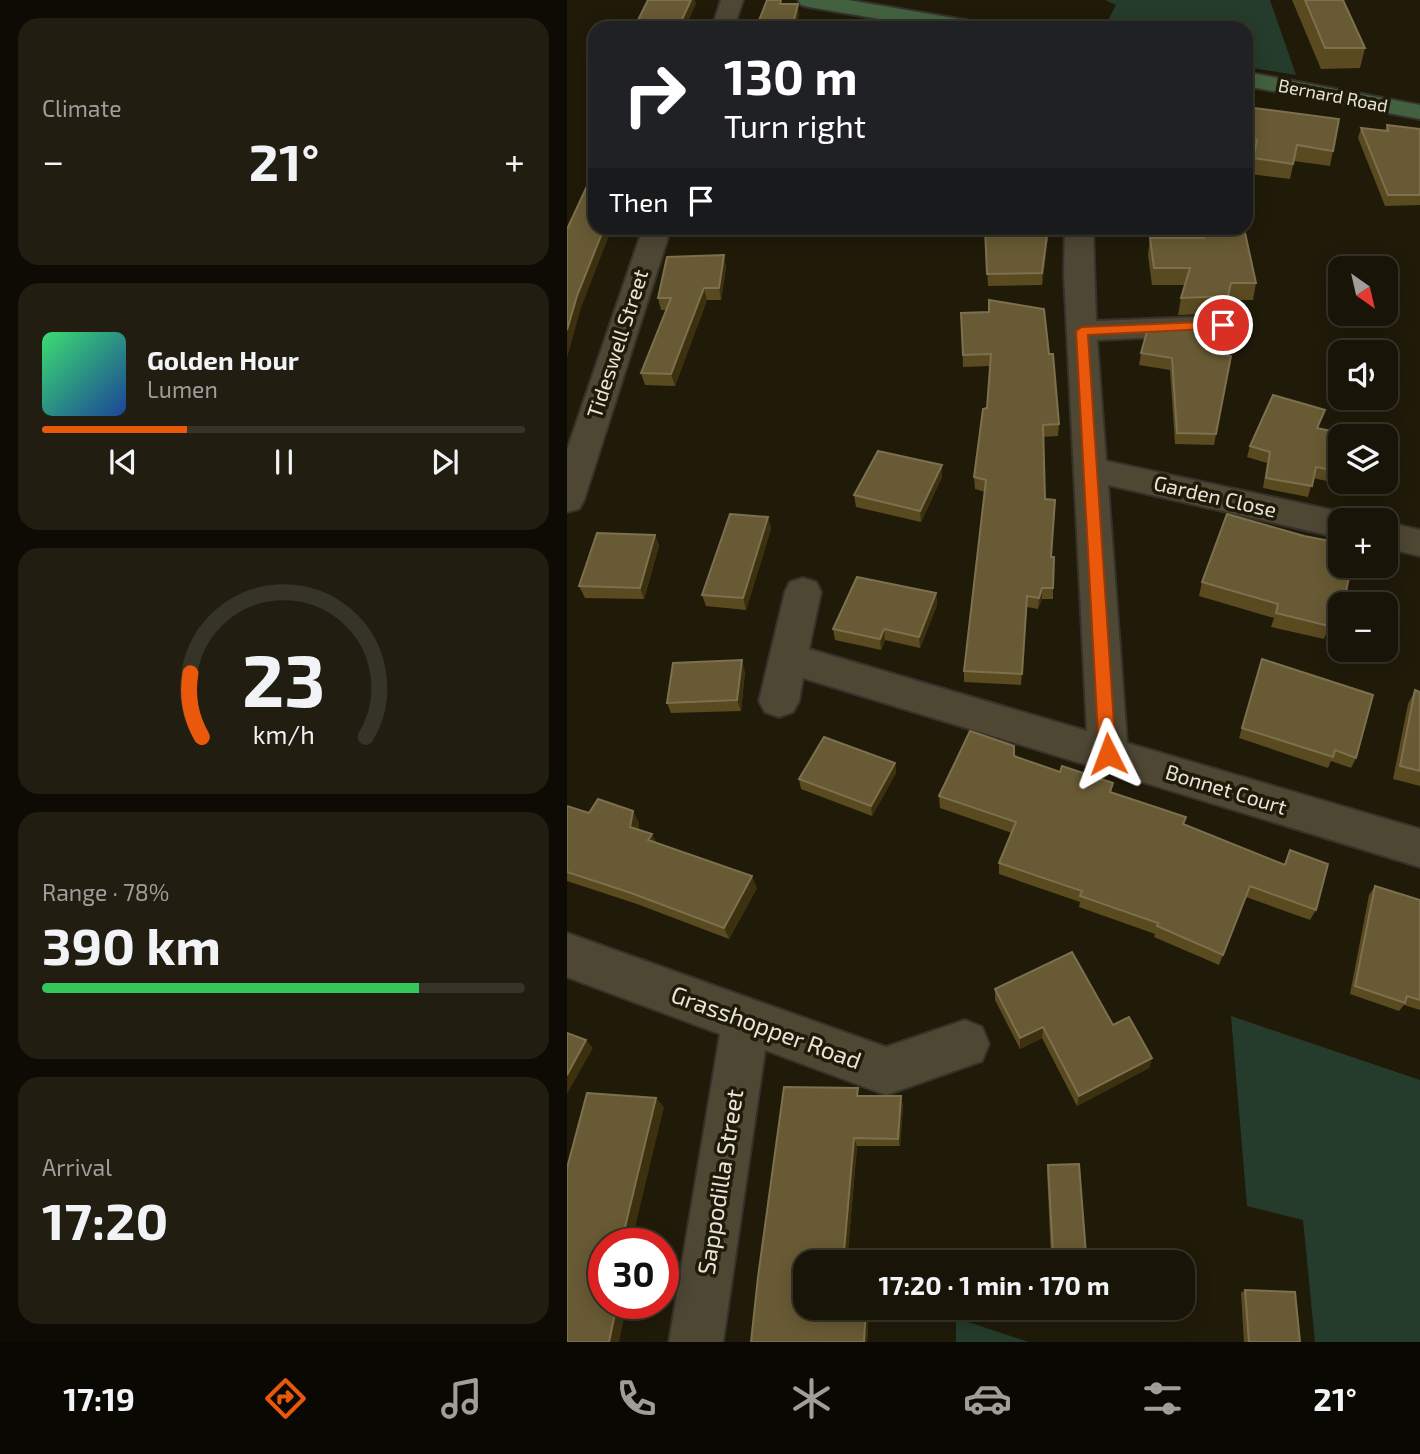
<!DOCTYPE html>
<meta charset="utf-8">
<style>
:root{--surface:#181407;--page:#211d11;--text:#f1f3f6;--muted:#9f9e9b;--line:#363328;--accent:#ea580c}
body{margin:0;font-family:"Exo 2",sans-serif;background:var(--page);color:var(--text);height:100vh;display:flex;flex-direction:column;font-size:26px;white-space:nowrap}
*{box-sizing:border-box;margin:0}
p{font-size:23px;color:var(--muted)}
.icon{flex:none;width:38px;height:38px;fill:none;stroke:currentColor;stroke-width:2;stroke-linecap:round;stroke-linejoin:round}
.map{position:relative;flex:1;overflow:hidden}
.side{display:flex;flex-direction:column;gap:18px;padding:18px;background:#0d0b04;width:567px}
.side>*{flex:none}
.banner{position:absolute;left:21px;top:21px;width:665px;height:214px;border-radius:21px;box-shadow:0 4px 18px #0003,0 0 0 2px var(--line);background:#202124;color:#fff;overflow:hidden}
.needle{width:46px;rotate:146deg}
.tools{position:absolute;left:761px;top:256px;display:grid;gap:14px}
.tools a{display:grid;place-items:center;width:70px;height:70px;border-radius:14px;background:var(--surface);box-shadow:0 4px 18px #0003,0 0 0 2px var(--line);font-size:35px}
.speed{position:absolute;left:21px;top:1228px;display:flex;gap:14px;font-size:35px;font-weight:700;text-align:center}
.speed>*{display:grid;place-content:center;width:91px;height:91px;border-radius:50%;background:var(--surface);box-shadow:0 4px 18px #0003,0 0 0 2px var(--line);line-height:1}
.speed .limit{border:10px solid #d22;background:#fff;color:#111}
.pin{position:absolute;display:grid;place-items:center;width:60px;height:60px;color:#fff;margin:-30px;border:4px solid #fff;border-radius:50%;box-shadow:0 2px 7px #0007}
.me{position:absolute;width:77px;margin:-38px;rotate:357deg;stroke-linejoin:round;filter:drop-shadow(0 0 5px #0008)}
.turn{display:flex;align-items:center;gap:24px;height:147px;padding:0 21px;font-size:32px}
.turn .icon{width:91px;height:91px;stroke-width:2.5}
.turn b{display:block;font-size:49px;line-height:60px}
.then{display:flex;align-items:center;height:66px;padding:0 21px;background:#0003;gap:14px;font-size:26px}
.big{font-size:52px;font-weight:700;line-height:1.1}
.side .widget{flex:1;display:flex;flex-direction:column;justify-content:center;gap:10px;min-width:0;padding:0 24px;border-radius:21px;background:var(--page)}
.side .dial{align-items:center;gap:0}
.dial svg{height:182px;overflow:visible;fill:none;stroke:var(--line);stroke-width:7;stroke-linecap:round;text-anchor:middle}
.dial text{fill:var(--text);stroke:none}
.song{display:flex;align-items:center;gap:21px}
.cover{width:84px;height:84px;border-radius:10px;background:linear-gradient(135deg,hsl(140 70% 55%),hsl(220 70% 35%))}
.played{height:7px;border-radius:4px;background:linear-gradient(90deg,var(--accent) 30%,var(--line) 30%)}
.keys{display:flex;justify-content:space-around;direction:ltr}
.heat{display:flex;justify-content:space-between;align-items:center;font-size:38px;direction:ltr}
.charge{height:10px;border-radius:5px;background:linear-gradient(90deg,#34c759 78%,var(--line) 0)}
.trip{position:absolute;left:226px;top:1250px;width:402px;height:70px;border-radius:21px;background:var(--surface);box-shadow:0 4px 18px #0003,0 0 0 2px var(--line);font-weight:700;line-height:70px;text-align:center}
.tab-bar{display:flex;height:112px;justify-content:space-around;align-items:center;background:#0a0803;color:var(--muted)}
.tab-bar .icon{width:49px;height:49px}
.tab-bar .selected{color:var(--accent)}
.tab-bar b{font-size:32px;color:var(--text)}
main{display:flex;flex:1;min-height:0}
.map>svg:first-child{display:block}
</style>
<main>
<section class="side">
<div class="widget"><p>Climate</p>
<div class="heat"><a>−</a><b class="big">21°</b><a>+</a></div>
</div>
<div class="widget">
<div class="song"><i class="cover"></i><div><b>Golden Hour</b><p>Lumen</p></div></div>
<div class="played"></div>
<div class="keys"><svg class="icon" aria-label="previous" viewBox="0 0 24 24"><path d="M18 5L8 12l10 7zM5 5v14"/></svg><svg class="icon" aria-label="pause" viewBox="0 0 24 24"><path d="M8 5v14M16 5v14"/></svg><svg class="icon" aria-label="next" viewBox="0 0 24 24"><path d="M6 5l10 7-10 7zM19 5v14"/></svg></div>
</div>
<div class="widget dial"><svg viewBox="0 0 100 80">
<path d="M14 69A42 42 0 1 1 86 69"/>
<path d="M14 69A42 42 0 0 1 9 41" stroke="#ea580c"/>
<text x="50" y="56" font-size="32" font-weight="700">23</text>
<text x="50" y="72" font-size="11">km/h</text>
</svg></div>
<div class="widget"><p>Range · 78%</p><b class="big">390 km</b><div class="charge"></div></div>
<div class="widget"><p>Arrival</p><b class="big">17:20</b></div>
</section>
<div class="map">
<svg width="853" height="1342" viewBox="0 0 853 1342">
<rect width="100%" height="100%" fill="#201a09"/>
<g fill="#253c2c">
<path d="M538 0H703L729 75 679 67V28H537L549 5Z"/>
<path d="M664 1016 853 1080V1342H748L736 1220 680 1206Z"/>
<path d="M389 1318 462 1342H389Z"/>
</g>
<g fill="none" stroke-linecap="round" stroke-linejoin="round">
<defs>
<g id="minor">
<path d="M154 0H176L167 28H145Z"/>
<path d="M76 228H104L17 500 12 509 0 512V450Z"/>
<path d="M498 228H526L529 321 657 316 668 318 672 325 668 332 657 334 530 340 539 461 774 512 786 516 789 520H774V538L541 485 560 743 853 829V867L236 678 232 701 226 712 212 717 198 712 192 701 218 592 223 582 236 578 249 582 254 592 242 649 520 731 497 274Z"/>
<path d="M819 522 853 530V556L819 548Z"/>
<path d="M0 933 319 1047 398 1020 415 1027 422 1044 415 1061 319 1095 198 1050 156 1342H102L153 1034 0 977Z"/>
</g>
<g id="secondary">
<path d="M231 0H281L404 21 412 23 415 28H365L242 7 234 5Z"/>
<path d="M679 72 853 105V119L679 86Z"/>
</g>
</defs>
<use href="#minor" stroke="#36322b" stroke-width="4"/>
<use href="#secondary" stroke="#36322b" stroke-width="4"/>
<use href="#minor" fill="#4e4734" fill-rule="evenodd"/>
<use href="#secondary" fill="#436141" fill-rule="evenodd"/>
</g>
<g fill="#594a20">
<path d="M725 0H776L798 48 793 68 754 69Z"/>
<path d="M679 107 766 151 763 166 727 161 723 179 683 174 687 155 679 154Z"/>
<path d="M820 125 853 129V205L818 206 791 138 794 128 818 131Z"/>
<path d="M28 131V151H27L23 139Z"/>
<path d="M418 228H482L475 285 421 286Z"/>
<path d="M635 228 689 283 686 300H661L658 313 611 315 614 298 618 285H585L581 255 583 238H633Z"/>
<path d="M159 267 154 300H140L108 386 78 385 74 373 99 310H94L91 298Z"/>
<path d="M394 313 482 354 492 424 491 436 476 437 478 499 484 557 486 588V599H475L471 609 460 607 454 685 397 682V671L418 492 408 489 407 477 420 408 423 366 396 367Z"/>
<path d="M652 337 648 354 664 356 647 445 608 444 603 370 572 365 574 353Z"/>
<path d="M758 410 751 428 774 436V481H810L806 491 746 478 741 497 696 488 700 463 680 457 683 446Z"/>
<path d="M375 477 354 522 289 507 287 495Z"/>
<path d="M201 517 204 529 179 610 139 606 135 595Z"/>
<path d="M88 535 92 546 77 599 18 598 12 586Z"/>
<path d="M635 582 774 604V614L771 619 764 618 762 626 757 639 704 627 707 618 632 596Z"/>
<path d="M369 593 370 605 353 648 318 640 314 650 268 640 266 629Z"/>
<path d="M695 659 789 758 784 768 764 761 761 768 672 738Z"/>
<path d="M178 671 174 711 104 713 100 703Z"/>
<path d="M848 690 853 692V786L826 779 841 704Z"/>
<path d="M447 756 545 793 617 824 717 864 723 850 749 910 743 920 679 897 652 965 587 937 588 934 512 907 513 902 432 874V863L445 833 373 808 372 796Z"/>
<path d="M328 763 329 773 305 816 234 789 232 779Z"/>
<path d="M0 806 22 813 72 823 71 829 89 842 190 888 162 939 70 904 0 881Z"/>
<path d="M808 886 853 900V1010L837 1005 832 1011 783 994 802 895Z"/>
<path d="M428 989 585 1058 582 1068 510 1106 475 1038 453 1049 428 1000Z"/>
<path d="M294 1096 336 1105 333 1146H290L276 1308 302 1313 300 1342H184Z"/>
<path d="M481 1165 519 1254 517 1258 484 1259 480 1171Z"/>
<path d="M678 1290 733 1342H677L674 1293Z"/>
</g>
<g fill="#3c300e">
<path d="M124 0H128L129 4 118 28H111Z"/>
<path d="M231 4 232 15 229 28H225Z"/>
<path d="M37 228H45L14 308 0 358V330L10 296Z"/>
<path d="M481 228H482L475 285V273Z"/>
<path d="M157 255 159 267 154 300 152 288Z"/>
<path d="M137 288 140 300 108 386 104 374Z"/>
<path d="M375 465V477L354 522 353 511Z"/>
<path d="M201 517 204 529 179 610 176 598Z"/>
<path d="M88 535 92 546 77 599 73 588Z"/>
<path d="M475 588V599L471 609 472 598Z"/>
<path d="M369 593 370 605 353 648 352 637Z"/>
<path d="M317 629 318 640 314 650 313 639Z"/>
<path d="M175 660 178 671 174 711 170 700Z"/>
<path d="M328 763 329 773 305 816 304 806Z"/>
<path d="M66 811 72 823 70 839 63 827Z"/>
<path d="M85 834 91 846 81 840Z"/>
<path d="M185 876 190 888 162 939 157 928Z"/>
<path d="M476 1027 475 1038 453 1049V1038Z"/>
<path d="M19 1040 26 1048 0 1094V1075Z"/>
<path d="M585 1058 582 1068 510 1106 512 1096Z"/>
<path d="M334 1096 336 1105 333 1146 331 1139Z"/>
<path d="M89 1098 97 1107 64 1244H54Z"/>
<path d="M287 1138 290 1146 280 1262H276Z"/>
<path d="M50 1304H60L52 1342H42Z"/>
<path d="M299 1308 302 1313 300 1342H297Z"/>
</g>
<g fill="#685a34" stroke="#7c704e" stroke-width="2">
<path d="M81 0H124L111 28H67Z"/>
<path d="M200 0H214L213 4H231L225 28H189Z"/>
<path d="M738 0H776L798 48H758Z"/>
<path d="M679 107 772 119 766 151 730 145 726 164 686 158 690 140 679 138Z"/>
<path d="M820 125 853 129V195H821L794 128 821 131Z"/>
<path d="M28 131V139H23Z"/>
<path d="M28 169V228H37L10 296 0 330V229Z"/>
<path d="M418 228H481L475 273 420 274Z"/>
<path d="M635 228H677L689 283H664L661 296 614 298 623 268H587L583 238H637Z"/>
<path d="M157 255 152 288H137L104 374 74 373 104 298H91L100 257Z"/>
<path d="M422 300 477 309 482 354H486L492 424 476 425 478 499 488 500 484 557H487L486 588H475L472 598 460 596 455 674 397 671 419 480 407 477 416 409 420 408 424 354 396 355 394 313 422 312Z"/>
<path d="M654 325 647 354 664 356 649 434 610 433 605 358 574 353 581 328 606 331 607 327Z"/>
<path d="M706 395 758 410 750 428 787 436H774V472L749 467 745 486 699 478 703 452 683 446Z"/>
<path d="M311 451 375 465 353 511 287 495Z"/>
<path d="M163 514 201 517 176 598 135 595Z"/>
<path d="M660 514 737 536 774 543V565H784L777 604H774V605L766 604 762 626 709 613 711 604 635 582Z"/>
<path d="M30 533 88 535 73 588 12 586Z"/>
<path d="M290 577 369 593 352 637 317 629 313 639 266 629Z"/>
<path d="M695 659 806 695 789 758 768 750 766 757 675 728Z"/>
<path d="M175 660 170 700 100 703 106 663Z"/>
<path d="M848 690 853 692V771L833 766Z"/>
<path d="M403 731 447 746V756L493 772 495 766 546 783 543 792 619 817 616 824 718 865 723 850 761 864 749 910 683 886 656 955 590 926 591 923 513 896 515 891 432 863 449 822 372 796Z"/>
<path d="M257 737 328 763 304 806 232 779Z"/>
<path d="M31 799 66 811 63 827 85 834 81 840 185 876 157 928 64 893 0 872V806L22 813Z"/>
<path d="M808 886 853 900V1000L840 996 838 1003 788 986Z"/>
<path d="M505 952 546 1025 562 1017 585 1058 512 1096 476 1027 453 1038 428 989Z"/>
<path d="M0 1033 19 1040 0 1075Z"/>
<path d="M217 1087 291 1088 290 1096H334L331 1139 287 1138 276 1262H238V1307L299 1308 297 1342H184L191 1277Z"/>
<path d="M20 1093 89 1098 54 1244H37V1304H50L42 1342H0V1168Z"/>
<path d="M512 1164 519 1254H486L481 1165Z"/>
<path d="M678 1290 728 1292 733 1342H682Z"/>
</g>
<path fill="#ea580c" stroke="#983908" stroke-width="2" d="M656 321 663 325 661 328 521 335 549 754 547 759H535L532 754 509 331 515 327Z"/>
<g text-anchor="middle" stroke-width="7" stroke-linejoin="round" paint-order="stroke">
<g font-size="18" fill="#e8e4d9" stroke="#201a09">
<text transform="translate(766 96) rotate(11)" y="6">Bernard Road</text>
</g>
<g font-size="21" fill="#e8e4d9" stroke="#201a09">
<text transform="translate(51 344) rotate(-72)" y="7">Tideswell Street</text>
<text transform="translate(648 497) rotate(13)" y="7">Garden Close</text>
<text transform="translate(659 790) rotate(17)" y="7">Bonnet Court</text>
</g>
<g font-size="24" fill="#e8e4d9" stroke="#201a09">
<text transform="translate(199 1028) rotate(20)" y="8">Grasshopper Road</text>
<text transform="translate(154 1182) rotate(-81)" y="8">Sappodilla Street</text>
</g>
</g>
</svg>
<div class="tools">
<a><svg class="needle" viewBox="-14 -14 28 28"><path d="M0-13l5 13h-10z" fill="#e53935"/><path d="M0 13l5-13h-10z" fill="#9f9e9b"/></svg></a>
<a><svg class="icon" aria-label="sound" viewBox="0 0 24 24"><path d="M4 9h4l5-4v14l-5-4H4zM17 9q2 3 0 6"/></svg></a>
<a><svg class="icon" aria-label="layers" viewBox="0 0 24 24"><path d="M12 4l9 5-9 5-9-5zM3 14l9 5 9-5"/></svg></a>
<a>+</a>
<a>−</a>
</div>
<div class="speed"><div class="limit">30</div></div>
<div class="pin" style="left:656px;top:325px;background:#d93025"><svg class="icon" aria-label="arrive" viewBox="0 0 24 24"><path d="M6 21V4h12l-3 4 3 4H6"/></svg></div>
<svg class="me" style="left:541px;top:754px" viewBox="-20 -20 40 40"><path d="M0-17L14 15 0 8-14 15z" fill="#ea580c" stroke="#fff" stroke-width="4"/></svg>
<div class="trip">17:20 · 1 min · 170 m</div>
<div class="banner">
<div class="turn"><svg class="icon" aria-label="right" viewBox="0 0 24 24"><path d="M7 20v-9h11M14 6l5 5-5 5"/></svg><div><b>130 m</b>Turn right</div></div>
<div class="then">Then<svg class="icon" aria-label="arrive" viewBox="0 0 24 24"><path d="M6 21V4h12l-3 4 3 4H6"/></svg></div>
</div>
</div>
</main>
<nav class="tab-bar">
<b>17:19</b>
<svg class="icon selected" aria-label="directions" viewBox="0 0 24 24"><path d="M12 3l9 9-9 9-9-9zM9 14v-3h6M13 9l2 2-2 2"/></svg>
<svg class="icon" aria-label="music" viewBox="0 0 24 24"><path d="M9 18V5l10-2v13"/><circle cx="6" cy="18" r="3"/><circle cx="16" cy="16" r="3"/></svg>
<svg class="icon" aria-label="phone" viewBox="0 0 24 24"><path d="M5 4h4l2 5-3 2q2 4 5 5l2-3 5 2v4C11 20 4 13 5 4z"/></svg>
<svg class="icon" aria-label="climate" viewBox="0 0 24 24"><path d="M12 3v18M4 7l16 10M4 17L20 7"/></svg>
<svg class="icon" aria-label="car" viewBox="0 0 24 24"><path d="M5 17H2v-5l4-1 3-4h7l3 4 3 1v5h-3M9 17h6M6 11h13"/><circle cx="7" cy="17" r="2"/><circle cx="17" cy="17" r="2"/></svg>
<svg class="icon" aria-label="filters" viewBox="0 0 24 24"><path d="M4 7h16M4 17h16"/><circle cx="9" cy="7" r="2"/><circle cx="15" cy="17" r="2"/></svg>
<b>21°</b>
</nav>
